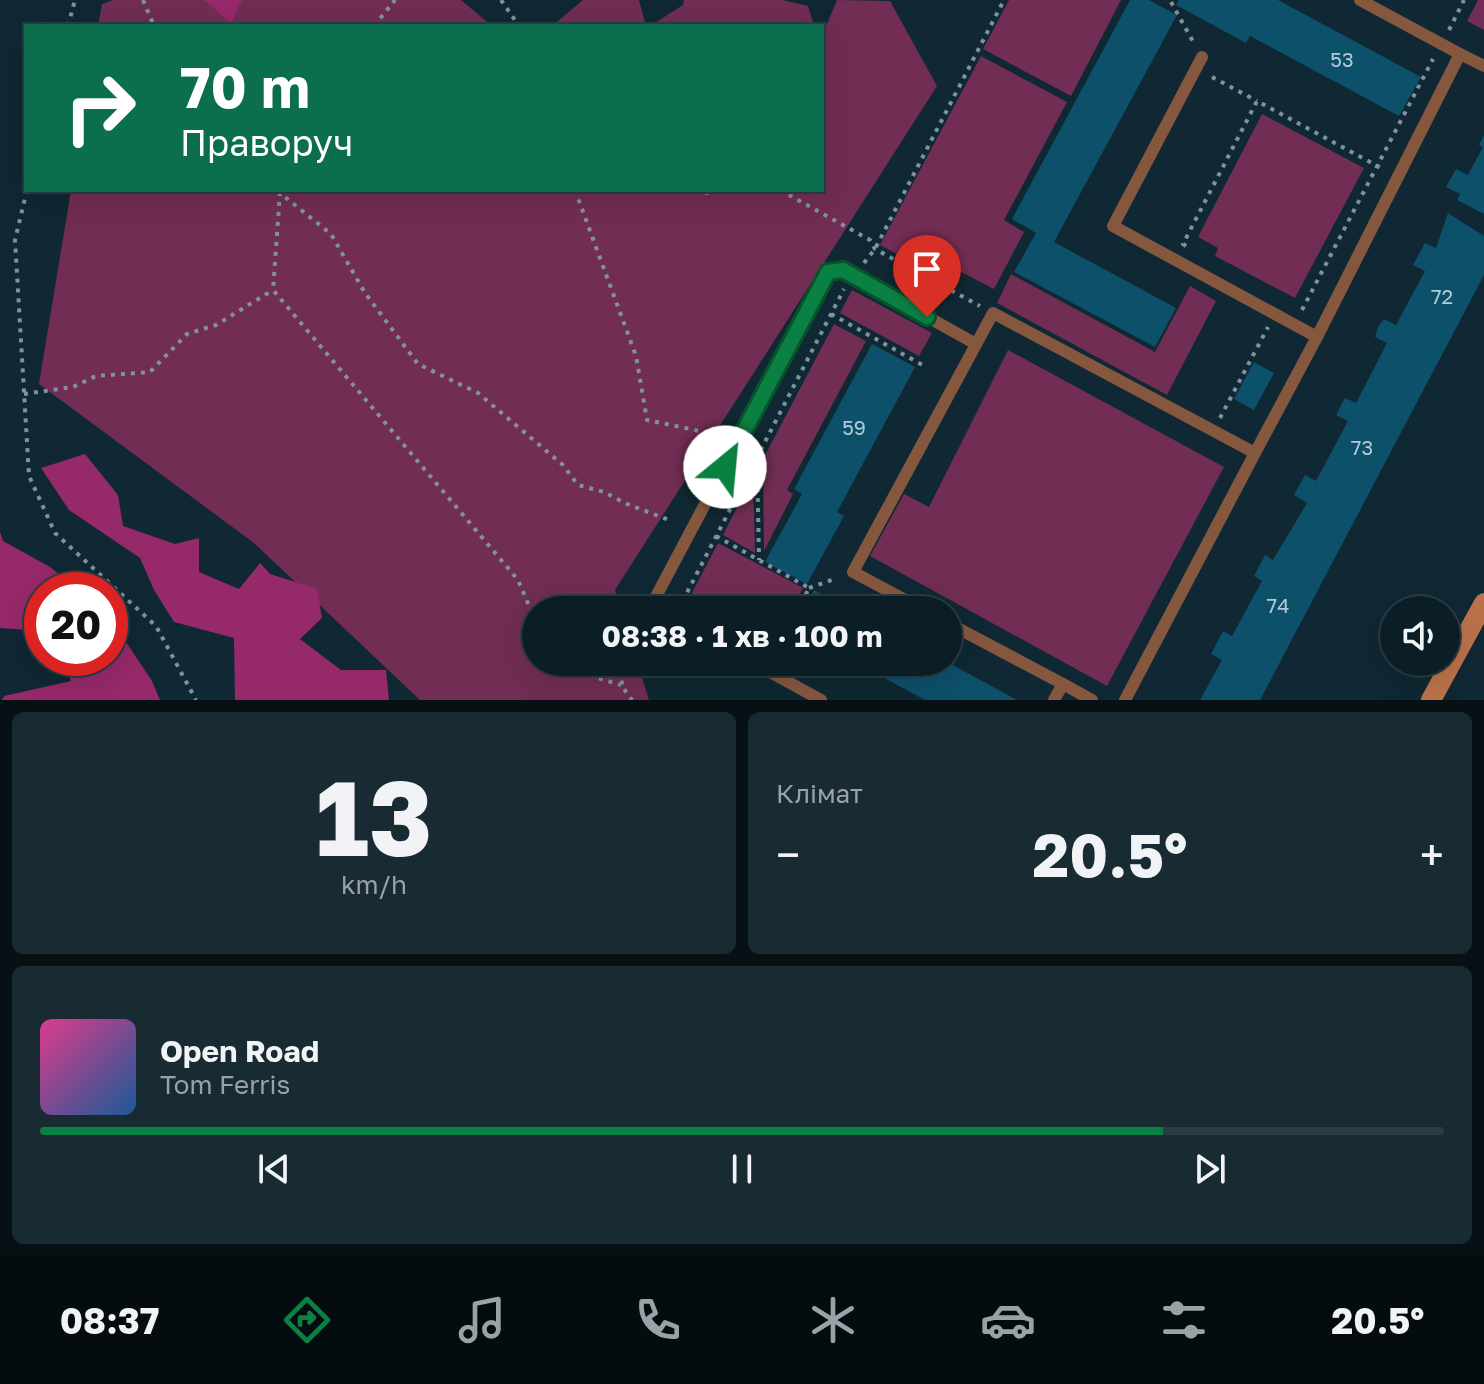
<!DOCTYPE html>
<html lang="uk">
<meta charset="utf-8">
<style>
:root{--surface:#0b1e26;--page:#192b32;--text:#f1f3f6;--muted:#9aa2a7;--line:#2b3c43;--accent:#0b8043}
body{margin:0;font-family:"Golos Text",sans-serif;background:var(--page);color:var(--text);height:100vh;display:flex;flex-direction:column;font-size:30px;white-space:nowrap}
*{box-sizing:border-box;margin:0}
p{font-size:26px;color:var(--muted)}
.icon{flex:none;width:44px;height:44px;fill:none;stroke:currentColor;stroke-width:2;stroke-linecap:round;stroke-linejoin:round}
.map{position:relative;height:700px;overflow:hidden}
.side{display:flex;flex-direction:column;gap:12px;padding:12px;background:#061015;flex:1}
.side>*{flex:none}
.top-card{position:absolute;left:24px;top:24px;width:800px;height:168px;border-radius:0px;box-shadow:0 8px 32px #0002,0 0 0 2px var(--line);background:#0b6e4f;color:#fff;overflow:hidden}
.tools{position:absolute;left:1380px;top:596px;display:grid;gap:16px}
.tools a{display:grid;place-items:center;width:80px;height:80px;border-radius:50%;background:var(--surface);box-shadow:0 8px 32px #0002,0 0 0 2px var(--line);font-size:40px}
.speed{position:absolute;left:24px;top:572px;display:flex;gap:16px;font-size:40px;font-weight:700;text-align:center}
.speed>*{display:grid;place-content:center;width:104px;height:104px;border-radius:50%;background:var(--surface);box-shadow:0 8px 32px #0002,0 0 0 2px var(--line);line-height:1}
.speed .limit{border:12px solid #d22;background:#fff;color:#111}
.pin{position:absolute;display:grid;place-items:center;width:68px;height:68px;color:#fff;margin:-82px -34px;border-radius:50% 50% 50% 0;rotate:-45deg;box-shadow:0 0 8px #0007}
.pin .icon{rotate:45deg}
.me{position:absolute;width:88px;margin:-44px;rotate:28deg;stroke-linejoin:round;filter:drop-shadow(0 0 6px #0008)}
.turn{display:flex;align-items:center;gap:28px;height:168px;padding:0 24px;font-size:36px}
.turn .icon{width:104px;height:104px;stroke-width:2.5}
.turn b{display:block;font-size:56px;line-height:68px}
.big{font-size:60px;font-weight:700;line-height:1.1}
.side .widget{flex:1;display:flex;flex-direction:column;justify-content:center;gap:12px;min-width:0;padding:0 28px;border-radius:12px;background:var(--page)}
.side .dial{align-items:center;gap:0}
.dial b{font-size:104px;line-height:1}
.song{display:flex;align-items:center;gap:24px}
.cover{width:96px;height:96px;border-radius:12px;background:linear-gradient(135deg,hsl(330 70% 55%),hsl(210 70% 35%))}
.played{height:8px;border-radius:4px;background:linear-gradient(90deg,var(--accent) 80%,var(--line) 80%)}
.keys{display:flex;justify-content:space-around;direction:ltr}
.heat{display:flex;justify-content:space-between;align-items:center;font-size:44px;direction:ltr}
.side .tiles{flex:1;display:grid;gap:12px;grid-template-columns:1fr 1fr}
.widget:last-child{grid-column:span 2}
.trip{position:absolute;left:522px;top:596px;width:440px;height:80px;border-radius:40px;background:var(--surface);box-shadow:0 8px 32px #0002,0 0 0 2px var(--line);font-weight:700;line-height:80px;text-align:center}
.tabs{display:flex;height:128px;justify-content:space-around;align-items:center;background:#040c0f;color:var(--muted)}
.tabs .icon{width:56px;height:56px}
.tabs .on{color:var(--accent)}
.tabs b{font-size:36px;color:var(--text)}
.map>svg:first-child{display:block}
</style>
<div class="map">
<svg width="1484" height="700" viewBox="0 0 1484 700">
<rect width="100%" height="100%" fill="#0f2833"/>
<g fill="#712d53">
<path d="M113 0H461L492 26H98L102 4Z"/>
<path d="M583 0H639L646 26H552Z"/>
<path d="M684 0H782L808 6 814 26H650L683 5Z"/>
<path d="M837 0 890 1 937 86 615 590 621 610H536V662H637L649 700H420L254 543 39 384 71 190H822V36Z"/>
<path d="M1009 0H1121L1071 96 983 49Z"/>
<path d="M1478 0H1484V30L1467 21Z"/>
<path d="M981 56 1067 102 1004 220 1024 232 994 289 961 272 954 285 880 245Z"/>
<path d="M1262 114 1364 168 1295 298 1215 256 1218 248 1198 237Z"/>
<path d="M1011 274 1155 352 1190 286 1216 301 1167 395 997 303Z"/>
<path d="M852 290 932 333 919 356 840 313Z"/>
<path d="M834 324 866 341 787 490 793 494 764 551 763 459Z"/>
<path d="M1008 350 1224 467 1107 686 870 556 904 494 929 507Z"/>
<path d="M753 476 755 553 723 535Z"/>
<path d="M718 543 803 588 792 610H683Z"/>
</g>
<g fill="#96296a">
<path d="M204 0H242L231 23Z"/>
<path d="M85 454 118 495 123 526 175 544 199 538V572L239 589 260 563 270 574 317 589 322 618 300 639 341 670H386L389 700H235L234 638 174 622 154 590 140 558 69 510 41 468Z"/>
<path d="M0 532 3 541 50 567 79 590H42V631L0 628Z"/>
<path d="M110 618 152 681 160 700H2L4 696 71 681 63 658H110Z"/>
</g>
<g fill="#0d5069">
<path d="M1130 0H1149L1177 15 1054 242 1176 308 1155 347 1014 272 1036 233 1012 219Z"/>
<path d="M1179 0H1278L1421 77 1399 116 1250 36 1246 43 1176 5Z"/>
<path d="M1484 135V214L1457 200 1460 194 1446 187 1456 169 1468 175 1483 147 1479 145Z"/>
<path d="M1448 213 1484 236V275L1260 700H1200L1222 660 1211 654 1223 631 1232 636 1262 581 1254 576 1265 555 1273 560 1307 503 1294 495 1305 475 1316 481 1348 421 1336 415 1345 398 1356 403 1387 343 1375 337 1378 327 1384 319 1396 325 1425 271 1413 265 1425 243 1436 248Z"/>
<path d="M872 344 915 367 837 512 844 516 807 584 765 562 802 494 794 489Z"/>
<path d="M1254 362 1274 373 1254 410 1234 399Z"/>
<path d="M814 590 850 610H804Z"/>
<path d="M855 662H947L1017 700H925Z"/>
</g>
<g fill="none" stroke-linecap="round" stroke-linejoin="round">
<g stroke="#7f939c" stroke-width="4" stroke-dasharray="4 6" stroke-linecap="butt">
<path d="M143 0 154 26"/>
<path d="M501 0 519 26"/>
<path d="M1171 2 1195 45"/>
<path d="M68 26 75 0"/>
<path d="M374 26 395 0"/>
<path d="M1449 30 1464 0"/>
<path d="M1212 77 1257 101"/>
<path d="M27 190 15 240 29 476 55 533 156 626 196 700"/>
<path d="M279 190 280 193 331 234 365 293 418 364 478 393 563 465 578 485 604 492 627 504 669 520"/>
<path d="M575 190 636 356 647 420 714 434"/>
<path d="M685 190 709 193 721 190"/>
<path d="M780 190 870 240 875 249 980 306"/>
<path d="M280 192 273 290 518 580 536 622"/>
<path d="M1186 246 1183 244 1257 101 1385 170"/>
<path d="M864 263 875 249 1004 0"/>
<path d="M1302 310 1433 59"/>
<path d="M831 314 926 367"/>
<path d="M24 394 73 387 96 376 150 372 187 334 216 325 273 290"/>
<path d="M1220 418 1268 327"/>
<path d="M757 458 759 560"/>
<path d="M716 536 809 588 798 610"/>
<path d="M809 588 837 578"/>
<path d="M678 610 844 289"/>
<path d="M553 662 554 665 621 685"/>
<path d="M630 662 621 685 632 700"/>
</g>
<g stroke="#85573f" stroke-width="12">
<path d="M1360 0 1460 54"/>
<path d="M1202 57 1113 226 1317 337 1460 54 1484 66"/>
<path d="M658 610 651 606 828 272 843 270 976 344"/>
<path d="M924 610 853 572 993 313 1255 453 1317 337"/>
<path d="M948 623 1063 684 1054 700"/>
<path d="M752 662 821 700"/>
<path d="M1063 684 1092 700"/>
<path d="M1125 700 1255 453"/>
</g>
<path stroke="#bb724a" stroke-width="20" d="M1431 700 1484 603"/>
</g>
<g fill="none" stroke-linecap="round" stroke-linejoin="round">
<defs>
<path id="route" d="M725 467 828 272 843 270 927 317"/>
</defs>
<use href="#route" stroke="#07532c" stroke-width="20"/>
<use href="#route" stroke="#0b8043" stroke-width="14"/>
</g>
<g text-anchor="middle" stroke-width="8" stroke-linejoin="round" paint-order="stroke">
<g font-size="20" fill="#b0ccd7">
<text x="1342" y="67">53</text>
<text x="1442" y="304">72</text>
<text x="854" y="435">59</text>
<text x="1362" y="455">73</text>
<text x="1278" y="613">74</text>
</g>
</g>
</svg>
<div class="tools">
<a><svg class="icon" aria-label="sound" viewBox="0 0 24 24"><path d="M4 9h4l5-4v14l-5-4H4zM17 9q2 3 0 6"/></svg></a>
</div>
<div class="speed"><div class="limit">20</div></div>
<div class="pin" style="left:927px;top:317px;background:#d93025"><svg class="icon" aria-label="arrive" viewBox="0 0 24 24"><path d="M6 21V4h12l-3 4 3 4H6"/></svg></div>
<svg class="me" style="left:725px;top:467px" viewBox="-20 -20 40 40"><circle r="19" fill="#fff"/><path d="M0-13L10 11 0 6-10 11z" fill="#0b8043"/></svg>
<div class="trip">08:38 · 1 хв · 100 m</div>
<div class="top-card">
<div class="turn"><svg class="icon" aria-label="right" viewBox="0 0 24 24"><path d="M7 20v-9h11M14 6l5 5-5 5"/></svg><div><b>70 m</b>Праворуч</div></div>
</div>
</div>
<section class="side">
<div class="tiles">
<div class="widget dial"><b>13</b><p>km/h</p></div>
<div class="widget"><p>Клімат</p>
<div class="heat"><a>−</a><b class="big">20.5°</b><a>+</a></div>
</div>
<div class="widget">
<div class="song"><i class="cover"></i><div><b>Open Road</b><p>Tom Ferris</p></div></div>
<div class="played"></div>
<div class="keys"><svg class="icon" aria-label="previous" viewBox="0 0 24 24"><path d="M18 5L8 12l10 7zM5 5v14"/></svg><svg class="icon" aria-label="pause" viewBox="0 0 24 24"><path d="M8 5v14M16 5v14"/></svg><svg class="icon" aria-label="next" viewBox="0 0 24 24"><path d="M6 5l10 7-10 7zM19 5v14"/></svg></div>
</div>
</div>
</section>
<nav class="tabs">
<b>08:37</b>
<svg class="icon on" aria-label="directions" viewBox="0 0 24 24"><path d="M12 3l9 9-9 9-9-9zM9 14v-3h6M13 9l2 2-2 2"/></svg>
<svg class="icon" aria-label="music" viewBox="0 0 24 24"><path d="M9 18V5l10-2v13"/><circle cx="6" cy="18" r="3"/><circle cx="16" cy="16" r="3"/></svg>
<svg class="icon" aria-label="phone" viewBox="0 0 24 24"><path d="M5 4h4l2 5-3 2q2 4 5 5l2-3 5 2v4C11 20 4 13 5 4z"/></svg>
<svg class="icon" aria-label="climate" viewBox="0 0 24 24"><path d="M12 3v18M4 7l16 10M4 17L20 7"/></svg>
<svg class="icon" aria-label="car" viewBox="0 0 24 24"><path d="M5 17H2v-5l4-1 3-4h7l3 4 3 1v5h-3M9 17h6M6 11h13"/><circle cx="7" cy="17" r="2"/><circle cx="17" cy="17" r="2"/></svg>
<svg class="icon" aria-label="filters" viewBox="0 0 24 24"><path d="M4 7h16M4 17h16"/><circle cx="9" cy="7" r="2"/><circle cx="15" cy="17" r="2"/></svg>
<b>20.5°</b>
</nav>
